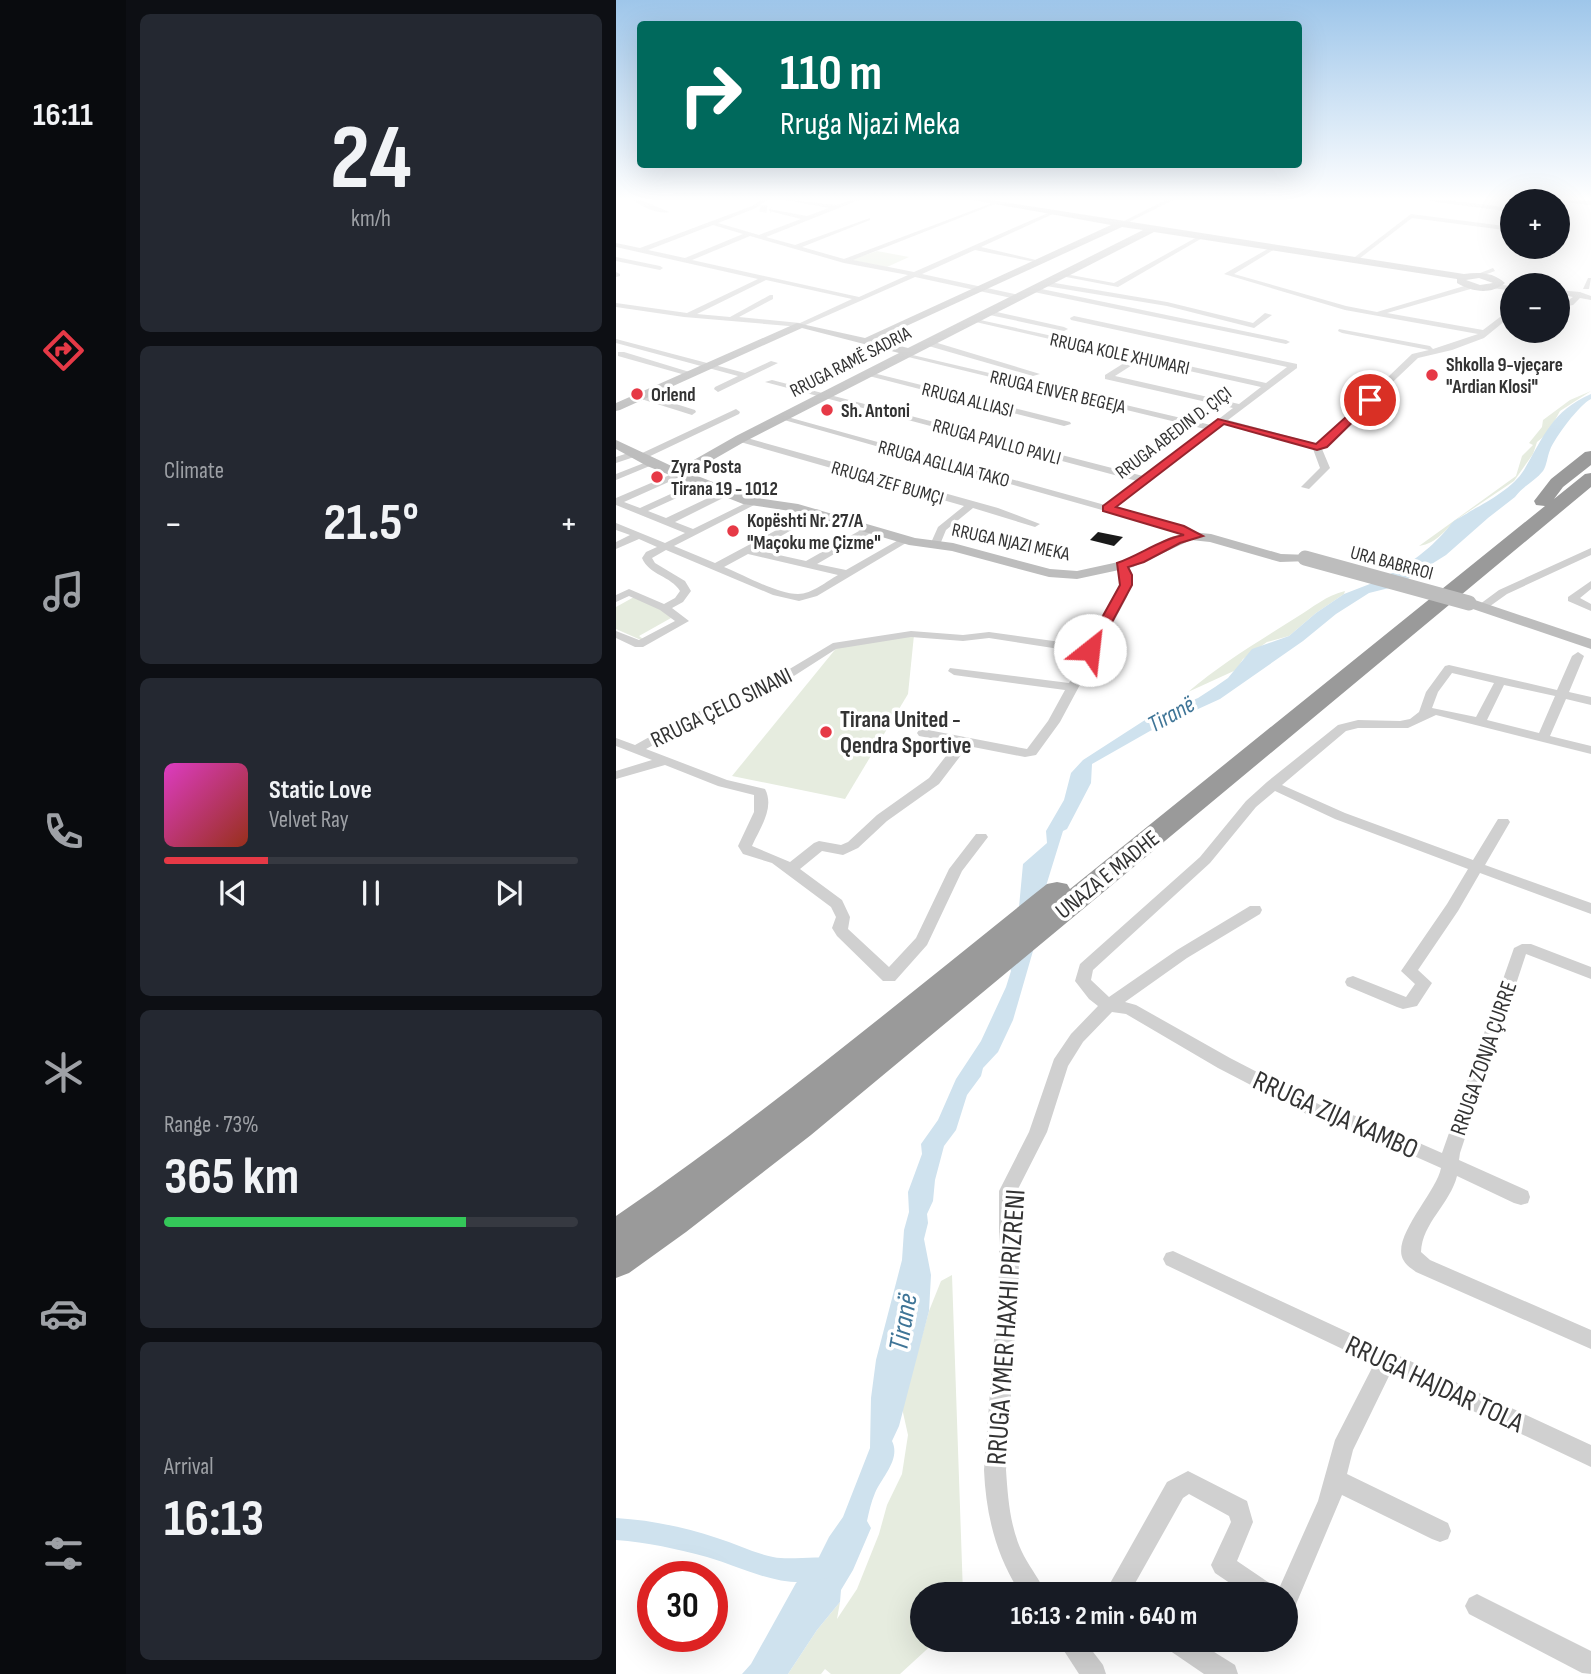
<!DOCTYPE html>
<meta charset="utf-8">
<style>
:root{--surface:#171b24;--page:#242831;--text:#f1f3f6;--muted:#9ea1a6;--line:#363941;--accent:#e63946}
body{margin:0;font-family:"Sofia Sans Condensed",sans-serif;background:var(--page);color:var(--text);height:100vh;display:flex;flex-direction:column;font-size:26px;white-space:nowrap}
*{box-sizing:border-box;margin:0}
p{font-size:23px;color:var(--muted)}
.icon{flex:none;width:38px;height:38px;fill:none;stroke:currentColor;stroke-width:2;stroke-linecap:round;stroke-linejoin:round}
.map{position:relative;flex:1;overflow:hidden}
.side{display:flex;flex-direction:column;gap:14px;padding:14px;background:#0d0f14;width:490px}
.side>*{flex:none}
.top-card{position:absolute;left:21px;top:21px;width:665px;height:147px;border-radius:7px;box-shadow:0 7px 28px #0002;background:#00695c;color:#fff;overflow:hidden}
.tools{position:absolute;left:884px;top:189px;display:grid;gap:14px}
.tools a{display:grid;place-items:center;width:70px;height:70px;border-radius:50%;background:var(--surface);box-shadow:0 7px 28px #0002;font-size:35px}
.speed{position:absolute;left:21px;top:1561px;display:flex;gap:14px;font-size:35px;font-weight:700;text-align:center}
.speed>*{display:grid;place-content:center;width:91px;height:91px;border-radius:50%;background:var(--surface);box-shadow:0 7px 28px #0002;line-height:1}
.speed .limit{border:10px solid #d22;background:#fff;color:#111}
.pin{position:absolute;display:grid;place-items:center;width:60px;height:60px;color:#fff;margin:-30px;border:4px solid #fff;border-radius:50%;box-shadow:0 2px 7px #0007}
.me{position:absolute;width:77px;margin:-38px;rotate:29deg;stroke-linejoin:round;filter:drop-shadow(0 0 5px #0008)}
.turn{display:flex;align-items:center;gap:24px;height:147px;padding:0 28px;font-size:32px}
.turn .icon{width:91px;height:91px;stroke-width:2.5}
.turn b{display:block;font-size:49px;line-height:60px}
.big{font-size:52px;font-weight:700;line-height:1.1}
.side .widget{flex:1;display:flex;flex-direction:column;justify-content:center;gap:10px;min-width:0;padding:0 24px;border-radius:10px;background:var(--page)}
.side .dial{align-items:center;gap:0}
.dial b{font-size:91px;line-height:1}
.song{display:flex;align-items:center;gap:21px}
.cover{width:84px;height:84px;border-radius:10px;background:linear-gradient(135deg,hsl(310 70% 55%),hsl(10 70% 35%))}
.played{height:7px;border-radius:4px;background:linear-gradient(90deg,var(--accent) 25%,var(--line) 25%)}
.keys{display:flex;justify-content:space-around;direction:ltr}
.heat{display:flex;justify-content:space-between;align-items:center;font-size:38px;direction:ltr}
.charge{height:10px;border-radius:5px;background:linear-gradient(90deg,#34c759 73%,var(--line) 0)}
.trip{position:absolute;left:294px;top:1582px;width:388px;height:70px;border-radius:35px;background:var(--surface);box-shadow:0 7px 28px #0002;font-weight:700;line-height:70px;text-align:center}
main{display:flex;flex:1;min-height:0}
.menu{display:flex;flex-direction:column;width:126px;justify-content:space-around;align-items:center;background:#090b0e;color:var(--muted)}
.menu .icon{width:49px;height:49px}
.menu .selected{color:var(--accent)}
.menu b{font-size:32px;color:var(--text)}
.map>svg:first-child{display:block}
</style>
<main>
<nav class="menu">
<b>16:11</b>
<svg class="icon selected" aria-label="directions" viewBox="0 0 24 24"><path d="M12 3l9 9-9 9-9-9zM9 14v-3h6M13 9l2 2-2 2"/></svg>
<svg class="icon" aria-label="music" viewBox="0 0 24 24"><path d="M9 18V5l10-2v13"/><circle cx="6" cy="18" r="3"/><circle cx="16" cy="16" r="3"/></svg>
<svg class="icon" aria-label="phone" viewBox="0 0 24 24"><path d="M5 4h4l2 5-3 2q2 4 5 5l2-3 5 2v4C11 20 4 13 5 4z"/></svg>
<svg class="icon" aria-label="climate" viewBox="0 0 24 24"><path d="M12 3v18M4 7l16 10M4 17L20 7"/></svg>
<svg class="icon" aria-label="car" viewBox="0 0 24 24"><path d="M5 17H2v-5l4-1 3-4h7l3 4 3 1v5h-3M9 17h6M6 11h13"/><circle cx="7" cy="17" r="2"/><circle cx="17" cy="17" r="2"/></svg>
<svg class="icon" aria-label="filters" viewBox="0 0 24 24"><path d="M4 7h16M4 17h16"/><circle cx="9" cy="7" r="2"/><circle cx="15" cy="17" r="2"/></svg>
</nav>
<section class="side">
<div class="widget dial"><b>24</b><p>km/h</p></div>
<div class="widget"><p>Climate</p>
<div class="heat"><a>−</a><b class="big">21.5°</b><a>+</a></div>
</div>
<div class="widget">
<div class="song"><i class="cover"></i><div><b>Static Love</b><p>Velvet Ray</p></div></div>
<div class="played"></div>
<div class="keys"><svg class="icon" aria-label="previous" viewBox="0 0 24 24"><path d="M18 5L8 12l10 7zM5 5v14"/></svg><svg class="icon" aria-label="pause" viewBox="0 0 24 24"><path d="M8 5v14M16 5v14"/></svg><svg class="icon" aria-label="next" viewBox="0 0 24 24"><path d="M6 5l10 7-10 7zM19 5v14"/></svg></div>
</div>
<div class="widget"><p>Range · 73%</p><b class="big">365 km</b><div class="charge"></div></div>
<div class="widget"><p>Arrival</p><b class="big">16:13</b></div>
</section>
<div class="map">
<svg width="975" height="1674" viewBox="0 0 975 1674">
<rect width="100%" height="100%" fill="#fff"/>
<g fill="#e6ecdf">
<path d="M261 251 293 257 271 267 235 260Z"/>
<path d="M975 391 944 411 932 433 921 442 917 454 898 481 843 518C829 529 822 543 803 546L900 476 906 456 917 445 913 443 926 427 927 420 954 400Z"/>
<path d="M729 591 728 594 700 613 673 636 651 642 627 659 620 670 572 692C606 663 643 641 681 617 696 608 711 595 729 591Z"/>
<path d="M18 597 65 618 60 620 55 618 23 636 27 639 25 640 0 629V607Z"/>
<path d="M298 635 292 694 229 799 116 776 222 646Z"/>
<path d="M336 1275 347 1594H306V1640H321L284 1674H215L209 1669 205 1674H172L201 1630 224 1602 221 1619 241 1589 263 1534 271 1505 286 1474 292 1435 286 1408 313 1311 325 1281Z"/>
</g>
<g fill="#cfe2ee">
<path d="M975 394V399C964 404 939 437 934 450 931 457 931 465 927 471 919 481 907 486 899 497L872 518 830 555 787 582 770 576 790 566 788 565C802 559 826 537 835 524 839 519 848 516 853 512 871 502 897 488 908 470 928 436 936 411 975 394Z"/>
<path d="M759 582 777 587 753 593 720 614 687 641 604 699 534 731 476 764 475 783 451 829 447 831 430 886 419 944 397 1020 382 1052 367 1068 365 1076 351 1095 340 1130 328 1146 319 1180 317 1201 311 1214 312 1223 308 1239 315 1275 313 1311 283 1426 276 1441C285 1459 266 1477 259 1493 255 1502 253 1512 251 1521L255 1528 237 1570 225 1590 224 1602 201 1630 172 1674H126L135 1664 180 1583 198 1567 213 1537 227 1517 254 1448 255 1398 260 1360 286 1260 288 1230 293 1212 292 1192 306 1154 305 1144 322 1120 340 1079 365 1041 390 987 395 971 387 946 403 907 407 864 431 843 430 831 448 800 455 773 467 760 529 720 582 698 599 687 612 678 636 649 673 636 700 613 728 594Z"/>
</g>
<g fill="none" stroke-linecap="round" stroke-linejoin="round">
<path fill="#cfe2ee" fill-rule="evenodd" d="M0 1518C34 1520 68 1527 101 1538 120 1544 138 1553 157 1557 177 1561 202 1554 216 1560L220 1568 216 1576C173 1594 132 1569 91 1557 61 1549 31 1542 0 1540Z"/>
</g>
<g fill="#1a1a1a">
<path d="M748 374 761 376 757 380 762 381 749 389 735 387Z"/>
<path d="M482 532 507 537 498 546 474 540Z"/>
</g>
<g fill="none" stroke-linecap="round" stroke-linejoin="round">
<path stroke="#d6d6d6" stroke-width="7" stroke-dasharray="7 3.5" stroke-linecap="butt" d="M144 208 155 210"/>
<g fill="#d0d0d0" fill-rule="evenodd">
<path d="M15 198H21L53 212C42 215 24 206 15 198Z"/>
<path d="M148 198H154L140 208 102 223 143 235 185 219 153 211V209L191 216 213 208 158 198 220 205 241 198H248L150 237 179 245 254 218V220L186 247 228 259 379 202V204L237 260 298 272 434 212 439 213 365 247 424 261V263L359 250 306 274 403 295V299H400L299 277 185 327 68 317 0 307V303L71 313 142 279 0 247V243L24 248 136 206ZM97 225 127 234 69 258 32 250ZM134 236 228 263 292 275 243 297 76 260ZM150 280 236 299 184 323 123 317 157 299V295H154L114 317 81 314Z"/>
<path d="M554 198H561L507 225 502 224Z"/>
<path d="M815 198 896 208V212L813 201Z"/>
<path d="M923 198 975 201V205L926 200Z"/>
<path d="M795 214 896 227V231L796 218 739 262H735V260Z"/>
<path d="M583 236 588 237 502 287 440 275 444 273 498 283Z"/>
<path d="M657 246 659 249 618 274 730 306 761 312 855 284 858 288 771 313 867 330 888 314 895 316 868 338 836 350 802 358 706 449 714 468 693 489 685 487 704 468 697 449 607 424 498 507 585 534V538H577L532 523 161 418 168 416 489 505 521 481 149 382 156 380 527 476 589 429 284 355 288 353 595 425 617 408 489 379V375L516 358 351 320 355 318 650 383 671 367 455 320 454 318 458 316 681 364V368L612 420 702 444 796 354 813 350 726 333 722 331 723 329 814 346 817 349 862 334 729 310 608 274ZM524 360 645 387 623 404 499 376Z"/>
<path d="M0 257 44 266 47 268 44 270 0 261Z"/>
<path d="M877 268 879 271 863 277 859 275Z"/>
<path d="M0 272 4 274V276L0 277Z"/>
<path d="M972 278H975L973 289H967Z"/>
<path d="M433 282 551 302 637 323 649 313 656 315 638 328 551 306 430 286Z"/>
<path d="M880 284 894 286 895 288 891 290 877 288Z"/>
<path d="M416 287 670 340 674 342 670 344 413 291Z"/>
<path d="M942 290 964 292 975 296V300L964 298 957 305 942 308V304L951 301 957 297 942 294Z"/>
<path d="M372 310 448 327 452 329 448 331 369 314 368 312Z"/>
<path d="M0 339 129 373 155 361 162 363 102 392 98 389 99 387 122 376 0 343Z"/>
<path d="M309 341H315L424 374 417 376 309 345Z"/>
<path d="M2 352H8L80 374 73 376 2 356Z"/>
<path d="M249 371 454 422 455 424 448 426 249 375Z"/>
<path d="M25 393 79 410 80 412 76 415 22 398V394Z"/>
<path d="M120 409 124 412 123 414 28 459H22L21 456 0 463V457L18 451 22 455Z"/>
<path d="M124 436 382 508 424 524 419 527 357 508 330 530 323 547H315L314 545 322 527 348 506 121 441 119 439Z"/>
<path d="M33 461 41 463 0 480V474Z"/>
<path d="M63 471 66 472V476L8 502 24 508 83 481H89V485L32 511 50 518 109 490H115V494L59 522 77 529 136 500 144 502 58 546 99 563 200 509 204 510V514L140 550 190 561 250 527H258V531L201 564 230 570 286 538H294L295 540 201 596 183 601 157 595 50 550 36 558 39 563 69 581 75 591 67 602 56 608 73 621 27 647H19L0 638V631L23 640 59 621 44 610 13 596 0 602V595L13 589 48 604 59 598 64 591C55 576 33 575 26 558L30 552 41 547 23 539 0 549V542L14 535 0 530V523L49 543 69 533 0 505V498ZM132 554 222 575C211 581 196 594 182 594 161 594 128 575 108 567Z"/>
<path d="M975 548V555L891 594 870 609H862L860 607 883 590Z"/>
<path d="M505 562 510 565 516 580 511 597 444 722 420 755 409 757 352 746 323 784 271 821 242 848 227 855 206 851 184 869 226 900 234 917 232 929 273 967 300 938 333 869 360 834H370L372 837 346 871 311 945 279 981H267L221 936 216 928 220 917 215 907 156 863 127 854 122 846 138 812V795L102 786 49 765 0 779V771L36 760 0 746V738L19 745 69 717 145 686 217 643 295 631 347 635 373 632 473 646 499 597 506 580 500 565ZM295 637 347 641 373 638 469 653 453 683 334 668 332 671 338 675 449 690 432 721 411 749 307 729 303 730 301 733 303 736 340 743 313 778 261 815 232 842 225 845 203 841 198 843 174 862 136 846C144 828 159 808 149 789L111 780 30 749 77 723 153 692 220 649Z"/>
<path d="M975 581V589L964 598 975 604V611L952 601V597Z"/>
<path d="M962 652 968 656 953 692 975 697V705L950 699 934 736 975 746V754L820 715 792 728H742L730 731 666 785 729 813 857 860 882 819H892L894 822 869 865 975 903V914L864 873 842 911 802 970 816 983 801 1006 787 1009 781 1007 731 986 729 982 731 978 737 976 790 997 799 984 785 971 831 904 852 869 719 819 659 791 640 807 594 863 477 970 475 980 493 997 561 950 634 906H644L646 910 644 914 571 958 509 1002 520 1005 614 1058 712 1109 744 1117 826 1153 898 948 906 944H915L975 967V979L910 954 844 1153 843 1160 912 1191 914 1197 912 1203 905 1205 898 1203 841 1176C834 1204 806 1223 805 1252L814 1260 975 1330V1349L800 1272C796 1269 790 1265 788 1261 773 1239 821 1192 825 1168L735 1128 702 1120 602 1068 510 1014 496 1012 467 1042 452 1066 431 1132 401 1191 403 1274 390 1470C392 1499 394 1529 408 1556 415 1569 424 1580 430 1594H405C380 1556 370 1515 368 1470L383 1274V1191L413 1132 438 1059 455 1034 482 1006 473 999 459 981 464 964 584 857 630 801 651 782 722 725 742 720 784 721 794 719 803 712 810 692 829 666 833 665 941 690 956 656ZM836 673 878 683 860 717 816 708 822 692ZM888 685 939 696 923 733 871 720Z"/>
<path d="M557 1251 975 1445V1467L775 1372 737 1450 731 1474 832 1523 835 1531 832 1539 824 1542 816 1539 726 1495 678 1609 670 1613V1594H630L599 1573 595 1565 615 1522 613 1516 573 1494 567 1498 513 1594H488L551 1482 572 1471 631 1501 637 1522 621 1561 658 1586 661 1593 702 1501 719 1440 758 1364 550 1265 547 1259 550 1253Z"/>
<path d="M861 1594 975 1651V1674L966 1673 853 1614 849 1606 853 1598Z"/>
<path d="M441 1640H468L487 1665 490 1674H463Z"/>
<path d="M546 1640H579L619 1665 622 1674H588L550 1648Z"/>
</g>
<g fill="#bdbdbd" fill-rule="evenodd">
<path d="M346 198H362L848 274C863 272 877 272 889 283 875 295 856 292 841 283V279L538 232 128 442 74 473 135 497 182 504 299 538 337 543 434 569 461 571 507 561 555 537 575 532 595 534 665 554 694 555 696 558 694 561 664 562 594 542 575 540 517 567 461 579 433 577 336 551 293 545 181 512 127 504 31 466 0 449V440L62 469 120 436 283 353 186 328 4 410 0 411V403L181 323 249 338 495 225ZM506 227 527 230 292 348 260 340ZM863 278 877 283 864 285 850 280Z"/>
<path d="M853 598 975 639V649L848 606 845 603Z"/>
</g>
<path fill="#9a9a9a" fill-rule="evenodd" d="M975 451V465L947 487 938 499 969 474 975 473V487L195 1135 70 1232 13 1273 0 1278V1216C150 1114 289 997 431 884L441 882 451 884 454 889 929 506 920 505 918 501 935 479 969 452Z"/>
<path stroke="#bdbdbd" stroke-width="15" d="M689 558 853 603"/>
</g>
<linearGradient id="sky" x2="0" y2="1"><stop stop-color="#9ec6ea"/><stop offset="0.46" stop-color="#fff"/><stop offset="1" stop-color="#fff" stop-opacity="0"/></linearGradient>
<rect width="975" height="432" fill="url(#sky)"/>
<path fill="#e63946" stroke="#96252e" stroke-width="2" d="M751 398 759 400 711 447 701 450 608 424 500 507 568 526 587 536 564 543 528 562 512 567 516 575V585L481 650 474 654 470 653 468 650 504 585 501 563C524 555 545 539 568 535L487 511V506L602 419 700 444Z"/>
<g fill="#e63946" stroke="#fff" stroke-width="2.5">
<circle cx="816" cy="375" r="7"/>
<circle cx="21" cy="394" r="7"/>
<circle cx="211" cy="410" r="7"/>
<circle cx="41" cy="477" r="7"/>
<circle cx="117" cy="531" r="7"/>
<circle cx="210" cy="732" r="7"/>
</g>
<g text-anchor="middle" stroke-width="7" stroke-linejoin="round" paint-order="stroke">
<g font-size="19" fill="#333" stroke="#fff">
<text transform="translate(504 353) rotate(12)" y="7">RRUGA KOLE XHUMARI</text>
<text transform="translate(234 361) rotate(-27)" y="7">RRUGA RAMË SADRIA</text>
<text transform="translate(442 391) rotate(13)" y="7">RRUGA ENVER BEGEJA</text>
<text transform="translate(352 399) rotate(14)" y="7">RRUGA ALLIASI</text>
<text transform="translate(557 432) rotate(-37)" y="7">RRUGA ABEDIN D. ÇIÇI</text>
<text transform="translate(381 441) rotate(15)" y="7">RRUGA PAVLLO PAVLI</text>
<text transform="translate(328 463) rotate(15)" y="7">RRUGA AGLLAIA TAKO</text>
<text transform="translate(272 482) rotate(16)" y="7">RRUGA ZEF BUMÇI</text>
<text transform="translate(395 541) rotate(12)" y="7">RRUGA NJAZI MEKA</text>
<text transform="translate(776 562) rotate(15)" y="7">URA BABRROI</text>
</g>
<g font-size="19" font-weight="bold" fill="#333" stroke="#fff" text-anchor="start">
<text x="830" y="371">Shkolla 9-vjeçare<tspan x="830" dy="22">"Ardian Klosi"</tspan></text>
<text x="35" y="401">Orlend</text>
<text x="225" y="417">Sh. Antoni</text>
<text x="55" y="473">Zyra Posta<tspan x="55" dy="22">Tirana 19 - 1012</tspan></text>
<text x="131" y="527">Kopështi Nr. 27/A<tspan x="131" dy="22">"Maçoku me Çizme"</tspan></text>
</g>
<g font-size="23" fill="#333" stroke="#fff">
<text transform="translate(105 707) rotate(-26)" y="8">RRUGA ÇELO SINANI</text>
<text transform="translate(491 874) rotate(-39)" y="8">UNAZA E MADHE</text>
<text transform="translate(867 1058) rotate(-71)" y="8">RRUGA ZONJA ÇURRE</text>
</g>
<g font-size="23" font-weight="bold" fill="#333" stroke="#fff" text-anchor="start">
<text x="224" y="727">Tirana United -<tspan x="224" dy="26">Qendra Sportive</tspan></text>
</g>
<g font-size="24" font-style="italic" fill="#3f7597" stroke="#fff">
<text transform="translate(555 714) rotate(-29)" y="8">Tiranë</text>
</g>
<g font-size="28" fill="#333" stroke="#fff">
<text transform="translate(720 1114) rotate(24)" y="10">RRUGA ZIJA KAMBO</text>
<text transform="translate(389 1327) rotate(-86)" y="10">RRUGA YMER HAXHI PRIZRENI</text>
<text transform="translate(819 1383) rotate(25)" y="10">RRUGA HAJDAR TOLA</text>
</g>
<g font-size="28" font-style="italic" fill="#3f7597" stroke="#fff">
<text transform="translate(286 1322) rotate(-80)" y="10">Tiranë</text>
</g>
</g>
</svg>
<div class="tools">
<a>+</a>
<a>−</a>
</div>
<div class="speed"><div class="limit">30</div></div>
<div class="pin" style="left:754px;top:400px;background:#d93025"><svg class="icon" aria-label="arrive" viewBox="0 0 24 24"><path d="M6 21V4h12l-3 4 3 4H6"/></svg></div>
<svg class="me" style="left:474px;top:650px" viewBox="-20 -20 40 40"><circle r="19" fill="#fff"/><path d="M0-13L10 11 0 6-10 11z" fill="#e63946"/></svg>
<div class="trip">16:13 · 2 min · 640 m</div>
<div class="top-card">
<div class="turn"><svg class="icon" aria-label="right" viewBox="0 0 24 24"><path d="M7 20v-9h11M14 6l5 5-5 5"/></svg><div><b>110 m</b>Rruga Njazi Meka</div></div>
</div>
</div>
</main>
